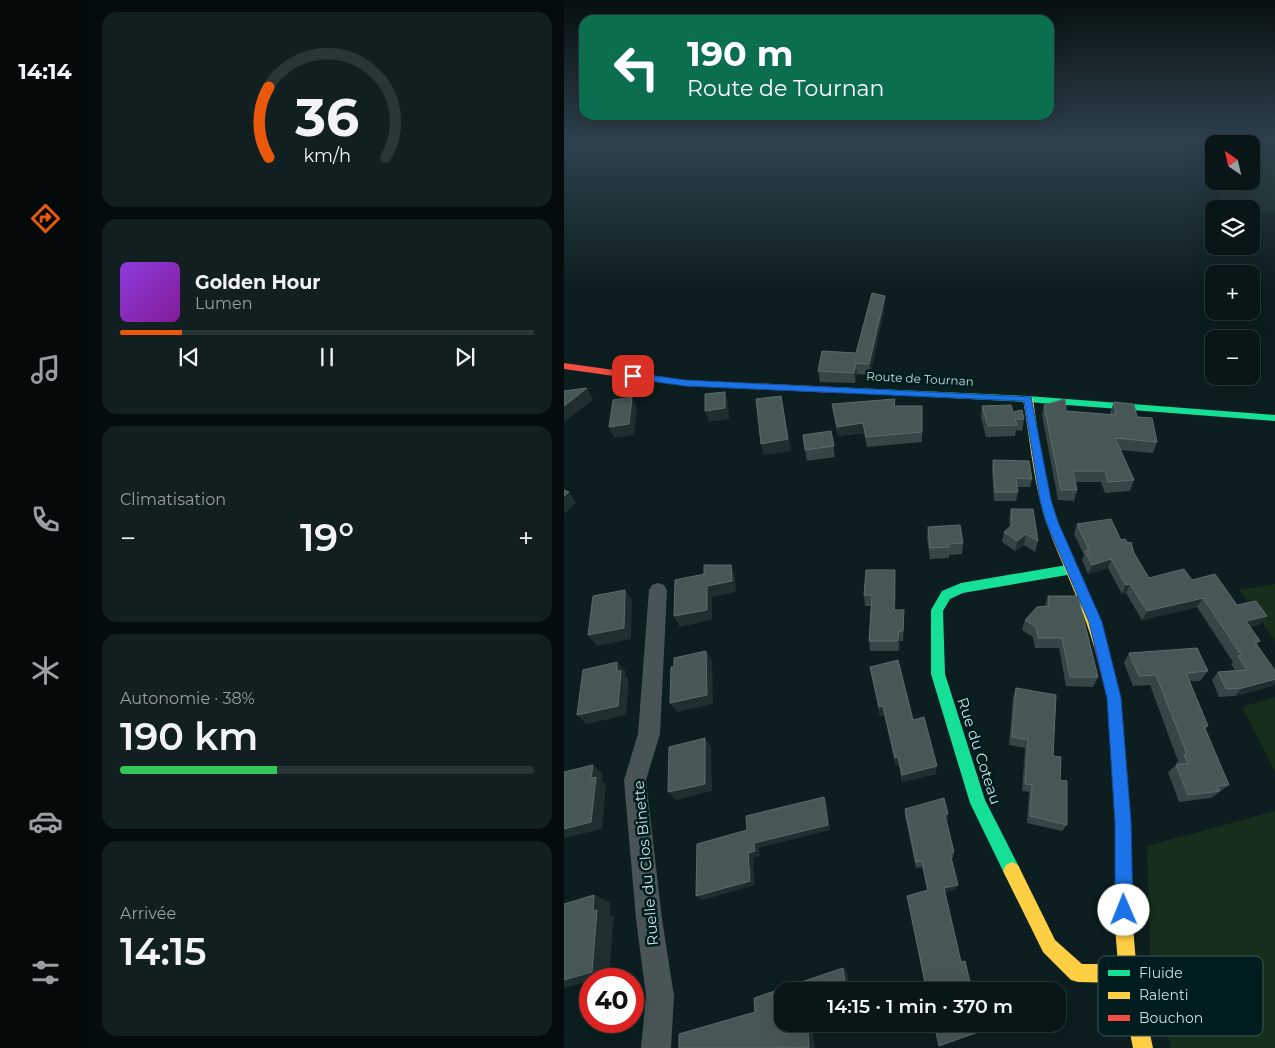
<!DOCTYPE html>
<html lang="fr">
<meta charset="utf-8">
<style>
:root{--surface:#091617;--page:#121f20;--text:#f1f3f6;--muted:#999fa1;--line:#293536;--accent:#ea580c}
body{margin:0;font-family:Montserrat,sans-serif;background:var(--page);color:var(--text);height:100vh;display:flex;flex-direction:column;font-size:19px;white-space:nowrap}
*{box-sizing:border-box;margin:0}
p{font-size:16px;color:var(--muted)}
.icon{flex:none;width:28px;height:28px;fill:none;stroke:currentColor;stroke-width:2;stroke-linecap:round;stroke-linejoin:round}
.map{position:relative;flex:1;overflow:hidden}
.panel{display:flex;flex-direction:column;gap:12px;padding:12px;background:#050c0d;width:474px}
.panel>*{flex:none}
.guide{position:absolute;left:15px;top:15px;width:475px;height:105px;border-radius:15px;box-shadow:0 5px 20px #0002,0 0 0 1px var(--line);background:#0b6e4f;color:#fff;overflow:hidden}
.needle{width:32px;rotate:326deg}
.buttons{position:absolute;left:641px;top:135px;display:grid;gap:10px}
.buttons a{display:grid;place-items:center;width:55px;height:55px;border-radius:10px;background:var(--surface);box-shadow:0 5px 20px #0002,0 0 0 1px var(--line);font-size:25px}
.speed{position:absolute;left:15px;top:968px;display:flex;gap:10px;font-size:25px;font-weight:700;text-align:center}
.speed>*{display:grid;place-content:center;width:65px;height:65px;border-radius:50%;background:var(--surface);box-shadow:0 5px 20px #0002,0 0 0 1px var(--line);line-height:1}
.speed .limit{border:8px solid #d22;background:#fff;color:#111}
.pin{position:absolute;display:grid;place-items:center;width:42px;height:42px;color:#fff;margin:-21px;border-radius:10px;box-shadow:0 2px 8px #0006}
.me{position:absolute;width:55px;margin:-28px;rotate:359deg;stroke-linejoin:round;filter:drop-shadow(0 0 4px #0008)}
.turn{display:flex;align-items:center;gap:18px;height:105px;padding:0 25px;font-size:22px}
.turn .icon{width:65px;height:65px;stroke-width:2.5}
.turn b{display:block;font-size:35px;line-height:42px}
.big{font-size:38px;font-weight:600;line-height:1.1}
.panel .card{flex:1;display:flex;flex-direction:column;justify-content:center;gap:8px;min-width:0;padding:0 18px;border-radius:15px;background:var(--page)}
.panel .dial{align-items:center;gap:0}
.dial svg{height:130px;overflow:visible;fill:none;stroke:var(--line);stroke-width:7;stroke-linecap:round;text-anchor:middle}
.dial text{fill:var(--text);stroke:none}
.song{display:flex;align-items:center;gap:15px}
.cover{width:60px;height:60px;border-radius:8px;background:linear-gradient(135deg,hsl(270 70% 55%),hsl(290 70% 35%))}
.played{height:5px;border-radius:2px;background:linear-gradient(90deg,var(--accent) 15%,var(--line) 15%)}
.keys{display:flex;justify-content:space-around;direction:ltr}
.heat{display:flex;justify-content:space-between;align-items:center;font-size:28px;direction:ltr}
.charge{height:8px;border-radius:4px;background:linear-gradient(90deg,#34c759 38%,var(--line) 0)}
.trip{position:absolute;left:210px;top:982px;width:292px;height:50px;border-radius:15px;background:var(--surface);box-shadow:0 5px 20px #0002,0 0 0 1px var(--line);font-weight:600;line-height:50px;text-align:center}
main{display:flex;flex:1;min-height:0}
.menu{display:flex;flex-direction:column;width:90px;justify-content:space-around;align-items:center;background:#040909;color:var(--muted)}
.menu .icon{width:35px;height:35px}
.menu .selected{color:var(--accent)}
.menu b{font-size:22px;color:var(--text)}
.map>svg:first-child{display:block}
</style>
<main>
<nav class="menu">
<b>14:14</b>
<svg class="icon selected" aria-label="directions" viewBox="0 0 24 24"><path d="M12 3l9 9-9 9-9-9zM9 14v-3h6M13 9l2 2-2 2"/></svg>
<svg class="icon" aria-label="music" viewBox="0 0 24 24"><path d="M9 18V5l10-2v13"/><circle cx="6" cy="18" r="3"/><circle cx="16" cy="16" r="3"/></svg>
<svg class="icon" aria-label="phone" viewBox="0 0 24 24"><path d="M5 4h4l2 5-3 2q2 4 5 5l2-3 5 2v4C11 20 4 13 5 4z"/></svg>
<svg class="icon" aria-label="climate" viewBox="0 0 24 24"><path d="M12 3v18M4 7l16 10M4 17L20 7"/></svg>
<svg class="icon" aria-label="car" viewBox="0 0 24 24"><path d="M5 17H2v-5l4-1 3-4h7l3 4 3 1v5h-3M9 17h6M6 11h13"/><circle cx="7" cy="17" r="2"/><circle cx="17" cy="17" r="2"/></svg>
<svg class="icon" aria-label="filters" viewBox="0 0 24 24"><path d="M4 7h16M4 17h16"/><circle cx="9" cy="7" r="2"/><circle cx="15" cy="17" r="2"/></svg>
</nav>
<section class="panel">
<div class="card dial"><svg viewBox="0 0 100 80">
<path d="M14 69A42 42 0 1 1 86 69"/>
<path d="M14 69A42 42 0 0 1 14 26" stroke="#ea580c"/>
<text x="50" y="56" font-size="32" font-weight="700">36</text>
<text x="50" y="72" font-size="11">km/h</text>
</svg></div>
<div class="card">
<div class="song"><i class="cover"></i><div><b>Golden Hour</b><p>Lumen</p></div></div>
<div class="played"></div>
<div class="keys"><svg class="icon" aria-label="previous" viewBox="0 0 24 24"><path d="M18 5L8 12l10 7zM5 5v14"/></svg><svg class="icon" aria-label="pause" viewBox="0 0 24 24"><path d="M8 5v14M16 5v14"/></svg><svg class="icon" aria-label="next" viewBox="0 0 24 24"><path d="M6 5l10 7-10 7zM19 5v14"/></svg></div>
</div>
<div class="card"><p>Climatisation</p>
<div class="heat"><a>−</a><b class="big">19°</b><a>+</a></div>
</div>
<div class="card"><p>Autonomie · 38%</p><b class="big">190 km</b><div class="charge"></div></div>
<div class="card"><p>Arrivée</p><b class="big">14:15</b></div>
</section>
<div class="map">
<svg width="712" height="1048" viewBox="0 0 712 1048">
<rect width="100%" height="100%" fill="#0c1e1f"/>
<g fill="#162f1d">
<path d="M644 143H711V213L688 211V209C673 209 661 202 653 191L663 181H688V144H650V152L638 148Z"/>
<path d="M711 584V641L675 590Z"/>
<path d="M711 697H712L711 772 678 707Z"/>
<path d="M711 811V1048H607L587 970 583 846Z"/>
</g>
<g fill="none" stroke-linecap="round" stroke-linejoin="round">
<path fill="#495457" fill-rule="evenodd" d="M94 583 100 585 103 590 96 734 82 780 98 919 110 996 107 1048H77L82 996 72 919 60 780 74 734 85 590 88 585Z"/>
<g fill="#16e098" fill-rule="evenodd">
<path d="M271 387 464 396 712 415V421L464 402 268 392V388Z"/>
<path d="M509 564 513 566 515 569 513 572 509 574 399 593 386 599 379 611 381 674 421 800 457 871 454 877 448 880 442 877 406 803 367 674V610L378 591 397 583Z"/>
</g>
<g fill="#ffcf43" fill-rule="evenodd">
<path d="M464 396 469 399C475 439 479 480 493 519 508 563 531 603 544 647L542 651 537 653 532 651 530 647C518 603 496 562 481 519 469 480 466 439 459 399Z"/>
<path d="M448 862 454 865 491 940 518 964H554L551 927 554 921 560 918 566 921 569 927 573 974 589 1048H569L556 983 514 982 507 980 479 952 439 871 442 865Z"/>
</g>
<g fill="#f24e42" fill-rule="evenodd">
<path d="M0 363 121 380 271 387 275 390 271 393 121 386 0 369Z"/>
<path d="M537 641 542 643 544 647 557 698 567 822 569 927 566 933 560 936 554 933 551 927V822L543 698 530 647 532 643Z"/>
</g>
</g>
<g fill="#364646">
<path d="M321 296V306L306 375 293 374 291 383 256 382 254 371 292 353Z"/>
<path d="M331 399V406H358V442L303 447 300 433 274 436 268 404Z"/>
<path d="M550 402 573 417 593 442 589 453 556 450 570 480 566 491 541 493 537 482H511L513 490 510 501 494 500 478 415 480 405 502 411 547 415 546 413Z"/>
<path d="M418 406 449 412 460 419 458 431 452 430 451 436 422 437 417 417Z"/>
<path d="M267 431 271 457 243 461 241 450Z"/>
<path d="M429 460 468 479 466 487H453L454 492 452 501H430L428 469Z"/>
<path d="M447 509 474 541 471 552 460 545 451 551 438 542 440 532 446 527 445 520Z"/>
<path d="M513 524 557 540 570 553 585 578 628 580 673 605 703 616 696 624 686 627 696 641 692 645 708 686 671 696 655 697 648 680 654 672 671 670 667 664 669 662 633 607 578 620 562 593 558 594 544 568 524 574 518 560 520 555 510 534Z"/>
<path d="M364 527 399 543 398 554 385 555V558L366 559 363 538Z"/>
<path d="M332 581 331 610 340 621 339 641H336L335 651H306L305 641 307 606H301L300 595Z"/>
<path d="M484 596 534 677 529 687 502 686 495 648H471L469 637 458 630 461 620 481 606Z"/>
<path d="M565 653 644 671 636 681H626L644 726 641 729 665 785 647 798 615 802 604 772 612 765 613 764 612 763 614 761 586 685 569 686 560 663Z"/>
<path d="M306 667 349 720 372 774 338 782 335 765 332 766 320 715 316 716Z"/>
<path d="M452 688 489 756 503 825 498 831 463 823 465 792 458 791 461 748 445 745 449 697Z"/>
<path d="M341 809 384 814 383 821H382L390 852 389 858H387L392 889 381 892 397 962 408 991H362L343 896 363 890 358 867 352 868 341 816Z"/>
</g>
<g fill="#1f2f2f">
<path d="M321 296V306L306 375 305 364Z"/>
<path d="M292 363 293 374 291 383 290 373Z"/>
<path d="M23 388 29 400 0 422V406Z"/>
<path d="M161 392 164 403 165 419 145 422 141 411Z"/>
<path d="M217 396 227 451 200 455 197 444Z"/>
<path d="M68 397 73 408 70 435 50 438 45 427Z"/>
<path d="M299 423 300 433 274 436 273 427Z"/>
<path d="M0 488 3 493 5 492 12 503 0 514Z"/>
<path d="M462 534 460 545 451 551 453 541Z"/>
<path d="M547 559 544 568 524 574 528 565Z"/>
<path d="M167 565 171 576 172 592 148 597V620L116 627 110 616Z"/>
<path d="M331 570 332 581 331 620 330 610Z"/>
<path d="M566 584 562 593 558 594 562 585Z"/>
<path d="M61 590 68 600 67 639 33 646 24 635Z"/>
<path d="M639 598 633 607 578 620 583 611Z"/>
<path d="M340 610V621L339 641V631Z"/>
<path d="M703 616 696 624 675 629 682 621Z"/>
<path d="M335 631 336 641 335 651 334 641Z"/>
<path d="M142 651 148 660 149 704 113 712 106 703Z"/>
<path d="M53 662 62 672 61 676 65 680 62 715 23 724 13 715 53 671Z"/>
<path d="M712 679V683L708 686 671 696 678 688Z"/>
<path d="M319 706 320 715 316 716 315 707Z"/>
<path d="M141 738 147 747 148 791 112 800 104 792Z"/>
<path d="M334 757 335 765 332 766 331 758Z"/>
<path d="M29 765 38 773V781L42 784 38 829 0 838V829L27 778Z"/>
<path d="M373 766 372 774 338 782V775Z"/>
<path d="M260 797 263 803 266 830 195 848 196 856 189 858 191 885 139 900 132 896 190 843Z"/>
<path d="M384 814 383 821 380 822 381 815Z"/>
<path d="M394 885 392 889 380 893V888Z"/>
<path d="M30 895 46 902V915L50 916 45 975 33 979H26V981L0 988V980L29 911Z"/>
<path d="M279 968 283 971 286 991H282Z"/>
<path d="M270 1024H275L249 1032 251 1048H245L244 1032Z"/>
</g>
<g fill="#465756" stroke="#5a6c6c">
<path d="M308 293 321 296 305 364 292 363 290 373 254 371 258 351 292 353Z"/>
<path d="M23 388 0 406V391Z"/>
<path d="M161 392V408L141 411V394Z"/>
<path d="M217 396 224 439 197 444 192 399Z"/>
<path d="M68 397 65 424 45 427 49 400Z"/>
<path d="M331 399 330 406H358V432L302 437 299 423 273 427 268 404Z"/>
<path d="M501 399 502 411 552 415 550 402 570 404 573 417 588 418 593 442 551 438 570 480 544 482 541 471H509L513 490H497L480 405Z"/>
<path d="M447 405 449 412 458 410 460 419H451L453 425 424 426 418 406Z"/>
<path d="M267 431 270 446 241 450 239 435Z"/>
<path d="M429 460 465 461 468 479 452 478 454 492H431Z"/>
<path d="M0 490 5 492 0 496Z"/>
<path d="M447 509H469L474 541 462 534 453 541 440 532 448 525Z"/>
<path d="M547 519 557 540 561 539 564 543 567 542 570 553 585 578 620 569 628 580 651 574 673 605 692 601 703 616 682 621 696 641 691 642 712 672V679L678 688 662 689 654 672 683 670 674 656 677 655 639 598 583 611 566 584 562 585 547 559 528 565 521 551 525 550 513 524Z"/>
<path d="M396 525 399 543 385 544V547L366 548 364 527Z"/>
<path d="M140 565H167L168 581 143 586V610L110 616 111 580 140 574Z"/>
<path d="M302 570H331L330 610H340L339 631H335L334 641H305L308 595H300Z"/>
<path d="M61 590 60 628 24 635 29 596Z"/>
<path d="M484 596H514L534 677H506L498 638H474L472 627 461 620 473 607 485 606Z"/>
<path d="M633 648 644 671 622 673 644 726H640L665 785 653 786 656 791 624 795 612 765 624 763 620 755 623 754 592 675 575 676 565 653Z"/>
<path d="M142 651 143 695 106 703 107 667H110V658Z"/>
<path d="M334 660 349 720 360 717 373 766 338 775 334 757 331 758 319 706 315 707 306 667Z"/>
<path d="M53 662V671H57L54 706 13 715 19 670Z"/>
<path d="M452 688 492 695 489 756 497 757 496 780 503 781V825L466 816 468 785 461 784 464 740 448 737Z"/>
<path d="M141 738V784L104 792 105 747Z"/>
<path d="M29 765 27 778 32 777 27 822 0 829V772Z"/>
<path d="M260 797 264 825 190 843 191 851 184 853 186 881 132 896 133 844 183 830 182 816Z"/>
<path d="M380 798 384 814 381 815 390 852 386 853 394 885 380 888 397 962 401 961 408 991H363L343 896 364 890 358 861 352 862 341 809Z"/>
<path d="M30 895 29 911 33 910 28 972 0 980V904Z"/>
<path d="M279 968 282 991H219V1024H270L244 1032 245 1048H115V1034L191 1012 190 998Z"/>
<path d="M370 1024H415L417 1031 375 1046Z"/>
</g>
<linearGradient id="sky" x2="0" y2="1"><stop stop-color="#071011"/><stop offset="0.49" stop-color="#2e414d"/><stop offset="1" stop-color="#2e414d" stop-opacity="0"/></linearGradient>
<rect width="712" height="289" fill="url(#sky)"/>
<path fill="#1a73e8" stroke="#114b97" d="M69 373 121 380 467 397 487 500 494 522 538 622 557 698 567 822 569 910 566 916 560 919 553 916 551 910V822L543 698 525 622 482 522 476 500 460 401 121 386 66 378 65 376Z"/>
<g text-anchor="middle" stroke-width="5" stroke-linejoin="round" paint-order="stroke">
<g font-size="12" fill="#c9dfe1" stroke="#001c1e">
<text transform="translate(356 379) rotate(3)" y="4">Route de Tournan</text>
</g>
<g font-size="15" fill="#c9dfe1" stroke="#001c1e">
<text transform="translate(415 751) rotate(72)" y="5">Rue du Coteau</text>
<text transform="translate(82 863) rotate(-95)" y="5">Ruelle du Clos Binette</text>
</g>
</g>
<rect x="534" y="956" width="165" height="80" rx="8" fill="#001c1e" stroke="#3c5658" stroke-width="1"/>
<rect x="544" y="970" width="22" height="6" fill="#16e098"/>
<rect x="544" y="992" width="22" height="7" fill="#ffcf43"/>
<rect x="544" y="1015" width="22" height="6" fill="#f24e42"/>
<g font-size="14" fill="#c9dfe1">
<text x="575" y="978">Fluide</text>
<text x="575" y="1000">Ralenti</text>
<text x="575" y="1023">Bouchon</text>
</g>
</svg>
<div class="buttons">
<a><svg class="needle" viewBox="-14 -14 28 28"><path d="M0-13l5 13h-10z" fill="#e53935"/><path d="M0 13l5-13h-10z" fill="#999fa1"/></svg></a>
<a><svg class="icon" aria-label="layers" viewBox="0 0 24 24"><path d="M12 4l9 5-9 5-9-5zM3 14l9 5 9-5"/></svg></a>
<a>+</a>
<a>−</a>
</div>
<div class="speed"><div class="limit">40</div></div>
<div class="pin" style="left:69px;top:376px;background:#d93025"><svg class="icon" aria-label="arrive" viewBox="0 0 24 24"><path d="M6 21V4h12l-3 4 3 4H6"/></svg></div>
<svg class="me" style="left:560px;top:910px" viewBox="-20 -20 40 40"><circle r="19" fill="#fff"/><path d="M0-13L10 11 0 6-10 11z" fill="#1a73e8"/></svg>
<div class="trip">14:15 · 1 min · 370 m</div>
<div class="guide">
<div class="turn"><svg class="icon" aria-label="left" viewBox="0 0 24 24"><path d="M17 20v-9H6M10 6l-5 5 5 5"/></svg><div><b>190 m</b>Route de Tournan</div></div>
</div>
</div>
</main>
